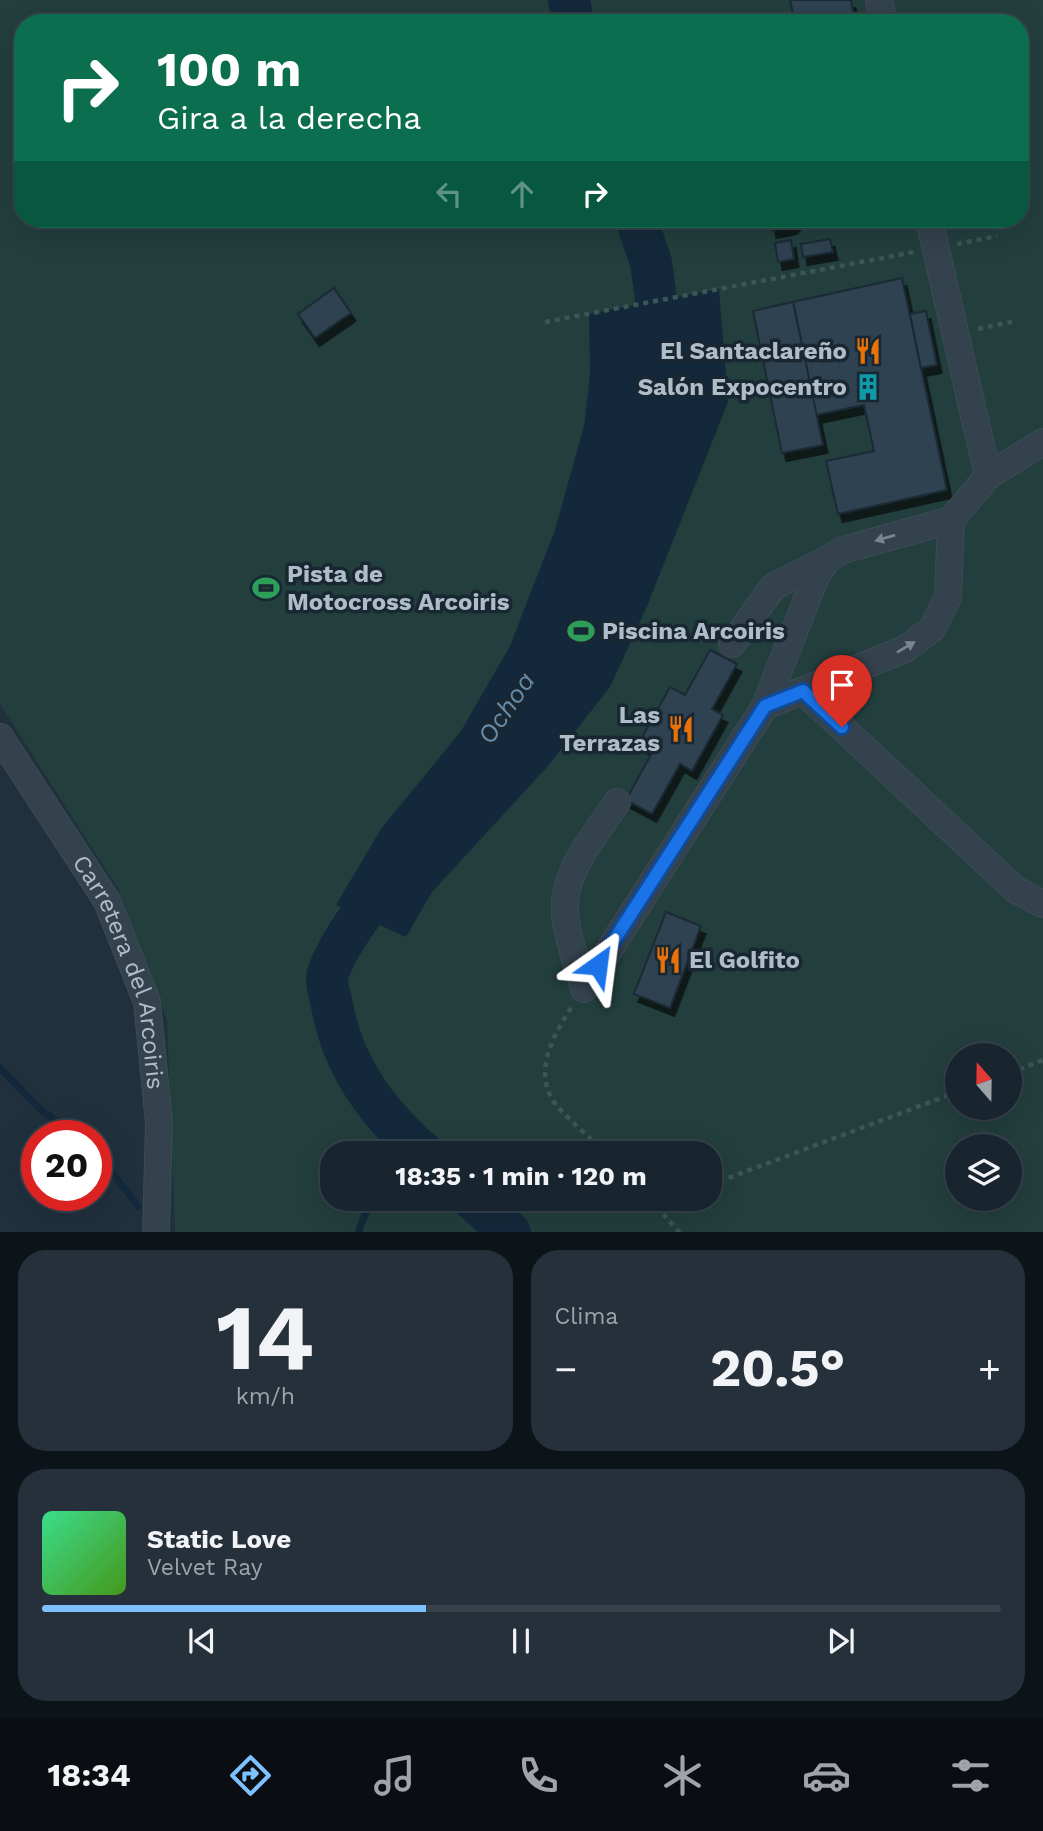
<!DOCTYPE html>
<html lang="es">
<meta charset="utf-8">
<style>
:root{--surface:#18242e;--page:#25303a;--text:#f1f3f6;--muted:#9fa4aa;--line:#36414a;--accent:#7ec1ff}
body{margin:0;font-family:"Work Sans",sans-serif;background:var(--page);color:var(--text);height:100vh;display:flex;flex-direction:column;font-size:26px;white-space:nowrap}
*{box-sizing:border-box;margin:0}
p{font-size:23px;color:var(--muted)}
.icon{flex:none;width:38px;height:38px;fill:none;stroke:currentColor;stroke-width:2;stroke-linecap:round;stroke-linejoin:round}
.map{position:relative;height:1232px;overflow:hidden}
.details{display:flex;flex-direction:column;gap:18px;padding:18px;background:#0d1419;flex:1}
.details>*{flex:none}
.hud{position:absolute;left:14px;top:14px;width:1015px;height:214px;border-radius:28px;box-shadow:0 7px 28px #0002,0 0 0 2px var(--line);background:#0b6e4f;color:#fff;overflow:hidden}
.needle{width:46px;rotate:340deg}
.buttons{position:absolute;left:945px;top:1043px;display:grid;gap:14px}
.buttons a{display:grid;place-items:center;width:77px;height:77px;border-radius:50%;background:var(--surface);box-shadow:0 7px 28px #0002,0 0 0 2px var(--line);font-size:35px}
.speed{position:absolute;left:21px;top:1120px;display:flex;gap:14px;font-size:35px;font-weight:700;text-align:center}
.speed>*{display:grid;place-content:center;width:91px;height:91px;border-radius:50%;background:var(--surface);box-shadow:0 7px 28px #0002,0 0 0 2px var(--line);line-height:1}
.speed .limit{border:10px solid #d22;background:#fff;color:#111}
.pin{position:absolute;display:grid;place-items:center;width:60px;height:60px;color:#fff;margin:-72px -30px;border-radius:50% 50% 50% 0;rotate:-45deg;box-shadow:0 0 7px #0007}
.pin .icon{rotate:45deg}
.me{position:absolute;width:77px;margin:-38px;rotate:31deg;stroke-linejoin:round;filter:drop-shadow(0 0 5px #0008)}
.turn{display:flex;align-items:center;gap:24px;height:147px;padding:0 28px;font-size:32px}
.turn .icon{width:91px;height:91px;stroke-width:2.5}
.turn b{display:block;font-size:49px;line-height:60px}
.lanes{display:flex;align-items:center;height:66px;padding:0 28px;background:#0003;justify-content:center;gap:35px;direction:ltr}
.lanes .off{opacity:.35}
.big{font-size:52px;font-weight:700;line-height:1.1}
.details .card{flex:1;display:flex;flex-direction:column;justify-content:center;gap:10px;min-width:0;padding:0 24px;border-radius:28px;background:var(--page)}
.details .dial{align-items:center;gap:0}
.dial b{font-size:91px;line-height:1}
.song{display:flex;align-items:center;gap:21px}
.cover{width:84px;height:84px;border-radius:10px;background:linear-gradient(135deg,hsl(150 70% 55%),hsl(100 70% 35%))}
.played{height:7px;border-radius:4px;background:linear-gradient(90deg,var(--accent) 40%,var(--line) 40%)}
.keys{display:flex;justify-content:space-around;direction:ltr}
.heat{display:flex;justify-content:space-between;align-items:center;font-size:38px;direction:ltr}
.details .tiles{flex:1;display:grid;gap:18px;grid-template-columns:1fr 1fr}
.card:last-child{grid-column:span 2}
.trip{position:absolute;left:320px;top:1141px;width:402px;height:70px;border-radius:28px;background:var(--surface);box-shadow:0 7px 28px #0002,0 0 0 2px var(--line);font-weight:700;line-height:70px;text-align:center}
.tab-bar{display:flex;height:112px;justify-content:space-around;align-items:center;background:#0a0e12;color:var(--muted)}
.tab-bar .icon{width:49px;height:49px}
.tab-bar .current{color:var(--accent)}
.tab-bar b{font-size:32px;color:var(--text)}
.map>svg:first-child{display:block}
</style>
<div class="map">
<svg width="1043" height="1233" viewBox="0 0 1043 1233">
<defs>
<filter id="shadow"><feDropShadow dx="4.5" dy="8" stdDeviation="0" flood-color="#0009"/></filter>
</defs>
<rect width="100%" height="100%" fill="#20303d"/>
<path fill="#223e3d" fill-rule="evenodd" d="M0 0H1043V1232H175L167 1020 118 889 0 704ZM23 23H1020V219H23ZM957 1055H1010V1108H957ZM957 1146H1010V1199H957ZM332 1153H710V1199H332Z"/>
<path fill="#13293b" d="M719 289 728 402 648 604 610 687 547 767 432 892 406 937 336 905 381 829 461 731 510 646 555 530 584 426 590 375 589 314Z"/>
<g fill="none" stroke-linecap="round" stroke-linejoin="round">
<g stroke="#13293b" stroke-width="7">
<path d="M0 1068 42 1111 79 1136"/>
<path d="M96 1151 138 1206"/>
<path d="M381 1153 387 1121"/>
<path d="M358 1233 371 1199"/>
</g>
<g stroke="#13293b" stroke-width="42">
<path d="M569 0 573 23"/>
<path d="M636 219 651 262 664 358"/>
<path d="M396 869C372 901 342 935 328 973 325 981 330 996 332 1005 343 1067 377 1112 423 1153"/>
<path d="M473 1199 510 1233"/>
</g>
</g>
<g fill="#2f4251" stroke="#1b2934" stroke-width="2" filter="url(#shadow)">
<path d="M790 0H851L855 23H795Z"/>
<path d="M770 219H799L792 226 772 230Z"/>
<path d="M830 239 833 252 803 257 801 244Z"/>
<path d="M791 240 794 259 778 262 775 243Z"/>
<path d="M902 278 947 490 838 514 826 461 874 451 864 405 816 415 793 302Z"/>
<path d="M334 288 351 313 315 338 298 314Z"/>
<path d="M793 302 823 445 782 453 753 311Z"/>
<path d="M926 311 937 365 921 368 910 314Z"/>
<path d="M710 650 737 664 712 709 723 715 692 771 680 764 652 814 626 800 653 751 639 743 670 687 685 695Z"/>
<path d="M666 912 701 926 670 1008 634 994Z"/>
</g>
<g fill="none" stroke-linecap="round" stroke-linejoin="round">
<defs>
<g id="minor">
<path d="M879 0 884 23"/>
<path d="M929 219 988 476"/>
<path d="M951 520 948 597 932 629 905 649 765 706 816 576 828 559 843 550 951 520 988 476 1043 442"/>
<path d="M732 644 773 587 828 559"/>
<path d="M803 691 1016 890 1043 904"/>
<path id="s1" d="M0 737 107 901 147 1002 159 1123 156 1233"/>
<path d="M617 802C596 835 561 872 565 914 567 939 578 965 584 989L765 706"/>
</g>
</defs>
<use href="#minor" stroke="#3d4b56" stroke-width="28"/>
<g stroke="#3b5655" stroke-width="4.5" stroke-dasharray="5 5" stroke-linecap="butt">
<path d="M957 244 997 236"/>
<path d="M545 322 914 252"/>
<path d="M978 329 1015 321"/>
<path d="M571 1008C555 1033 534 1068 552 1099 561 1114 592 1139 605 1153"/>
<path d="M1010 1073 1043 1060"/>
<path d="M710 1185 957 1092"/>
<path d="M650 1199 680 1233"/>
<path d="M656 1205 674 1199"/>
</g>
<use href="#minor" stroke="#34424d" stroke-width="26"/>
</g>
<defs><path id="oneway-solid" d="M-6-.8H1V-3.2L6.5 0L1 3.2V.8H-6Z" transform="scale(1.75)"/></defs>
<g fill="#788691">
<use href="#oneway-solid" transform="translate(885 538) rotate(164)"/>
<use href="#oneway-solid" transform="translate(906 647) rotate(-31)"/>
</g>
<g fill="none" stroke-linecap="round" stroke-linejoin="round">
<defs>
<path id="route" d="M598 965 765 706 803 691 842 727"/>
</defs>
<use href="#route" stroke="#114b97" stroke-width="18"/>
<use href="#route" stroke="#1a73e8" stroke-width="12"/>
</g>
<defs>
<symbol id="restaurant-bare" viewBox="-9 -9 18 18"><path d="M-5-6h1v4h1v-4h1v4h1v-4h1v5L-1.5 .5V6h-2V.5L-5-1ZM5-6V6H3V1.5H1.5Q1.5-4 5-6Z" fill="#e8710a" stroke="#192732" stroke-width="2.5" paint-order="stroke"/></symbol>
<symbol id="building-bare" viewBox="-9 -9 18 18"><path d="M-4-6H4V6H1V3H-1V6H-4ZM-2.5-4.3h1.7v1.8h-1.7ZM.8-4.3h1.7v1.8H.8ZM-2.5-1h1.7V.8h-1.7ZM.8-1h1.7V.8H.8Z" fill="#0f9aa8" stroke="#192732" stroke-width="2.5" paint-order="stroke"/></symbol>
<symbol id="stadium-bare" viewBox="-9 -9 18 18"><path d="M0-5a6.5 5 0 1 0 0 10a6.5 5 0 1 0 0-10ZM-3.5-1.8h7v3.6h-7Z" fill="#2e9e5b" stroke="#192732" stroke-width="2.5" paint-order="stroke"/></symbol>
</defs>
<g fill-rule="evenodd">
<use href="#restaurant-bare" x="849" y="332" width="38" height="38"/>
<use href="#building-bare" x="849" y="368" width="38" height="38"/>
<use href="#stadium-bare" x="247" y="569" width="38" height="38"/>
<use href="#stadium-bare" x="562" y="612" width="38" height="38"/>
<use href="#restaurant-bare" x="662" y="710" width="38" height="38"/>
<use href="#restaurant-bare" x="649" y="941" width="38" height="38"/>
</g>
<g text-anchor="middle" stroke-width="7" stroke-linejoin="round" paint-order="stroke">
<g font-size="24" font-weight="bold" fill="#afbdc9" stroke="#192732" text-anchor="end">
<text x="847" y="359">El Santaclareño</text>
<text x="847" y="395">Salón Expocentro</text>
<text x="287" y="582" text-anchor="start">Pista de<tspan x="287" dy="28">Motocross Arcoiris</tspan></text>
<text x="602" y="639" text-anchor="start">Piscina Arcoiris</text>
<text x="660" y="723">Las<tspan x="660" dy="28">Terrazas</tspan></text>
<text x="689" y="968" text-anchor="start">El Golfito</text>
</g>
<g font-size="24" fill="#afbdc9" stroke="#192732">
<text dy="8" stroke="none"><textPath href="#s1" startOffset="268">Carretera del Arcoiris</textPath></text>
</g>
<g font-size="26" font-style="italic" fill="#658dab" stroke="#192732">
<text transform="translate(506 708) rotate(-56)" y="9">Ochoa</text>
</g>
</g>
</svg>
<div class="buttons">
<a><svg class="needle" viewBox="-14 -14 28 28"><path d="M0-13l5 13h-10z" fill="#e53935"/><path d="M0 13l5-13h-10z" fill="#9fa4aa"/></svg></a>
<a><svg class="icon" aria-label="layers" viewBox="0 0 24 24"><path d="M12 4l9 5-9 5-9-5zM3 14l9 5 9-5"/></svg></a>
</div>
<div class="speed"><div class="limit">20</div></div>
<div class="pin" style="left:842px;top:727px;background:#d93025"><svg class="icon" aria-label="arrive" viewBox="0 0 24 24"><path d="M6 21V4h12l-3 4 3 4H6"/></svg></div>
<svg class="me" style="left:598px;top:965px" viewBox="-20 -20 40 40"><path d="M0-17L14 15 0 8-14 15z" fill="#1a73e8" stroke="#fff" stroke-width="4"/></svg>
<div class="trip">18:35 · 1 min · 120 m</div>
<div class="hud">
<div class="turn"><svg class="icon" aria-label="right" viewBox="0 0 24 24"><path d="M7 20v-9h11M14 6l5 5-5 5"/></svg><div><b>100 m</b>Gira a la derecha</div></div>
<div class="lanes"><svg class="icon off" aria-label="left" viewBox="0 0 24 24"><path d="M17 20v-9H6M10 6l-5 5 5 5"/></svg><svg class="icon off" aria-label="ahead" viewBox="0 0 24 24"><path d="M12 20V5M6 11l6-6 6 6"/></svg><svg class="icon" aria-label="right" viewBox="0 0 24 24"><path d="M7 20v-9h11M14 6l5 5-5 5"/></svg></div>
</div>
</div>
<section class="details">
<div class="tiles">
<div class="card dial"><b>14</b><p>km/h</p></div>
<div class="card"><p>Clima</p>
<div class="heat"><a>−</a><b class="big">20.5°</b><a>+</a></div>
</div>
<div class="card">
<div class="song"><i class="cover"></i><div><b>Static Love</b><p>Velvet Ray</p></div></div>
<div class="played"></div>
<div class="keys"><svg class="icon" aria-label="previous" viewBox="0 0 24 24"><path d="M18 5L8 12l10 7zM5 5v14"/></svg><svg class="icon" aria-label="pause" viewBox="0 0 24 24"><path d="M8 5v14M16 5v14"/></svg><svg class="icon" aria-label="next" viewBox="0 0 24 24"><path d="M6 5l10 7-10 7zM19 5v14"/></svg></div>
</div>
</div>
</section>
<nav class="tab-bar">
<b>18:34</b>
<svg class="icon current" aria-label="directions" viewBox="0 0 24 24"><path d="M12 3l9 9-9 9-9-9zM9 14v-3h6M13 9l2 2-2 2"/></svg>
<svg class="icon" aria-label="music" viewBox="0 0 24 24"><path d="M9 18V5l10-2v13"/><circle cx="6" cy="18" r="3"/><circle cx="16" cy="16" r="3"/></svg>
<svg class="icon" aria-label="phone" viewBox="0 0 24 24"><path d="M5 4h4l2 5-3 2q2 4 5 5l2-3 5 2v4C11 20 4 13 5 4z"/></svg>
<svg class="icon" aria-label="climate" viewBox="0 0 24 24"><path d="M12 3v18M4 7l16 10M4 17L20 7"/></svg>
<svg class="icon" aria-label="car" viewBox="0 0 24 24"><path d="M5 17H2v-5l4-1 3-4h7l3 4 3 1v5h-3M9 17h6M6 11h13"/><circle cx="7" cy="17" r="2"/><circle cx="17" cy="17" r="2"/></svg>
<svg class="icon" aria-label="filters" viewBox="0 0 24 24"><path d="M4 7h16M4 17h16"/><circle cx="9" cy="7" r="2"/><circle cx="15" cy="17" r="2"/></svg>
</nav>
